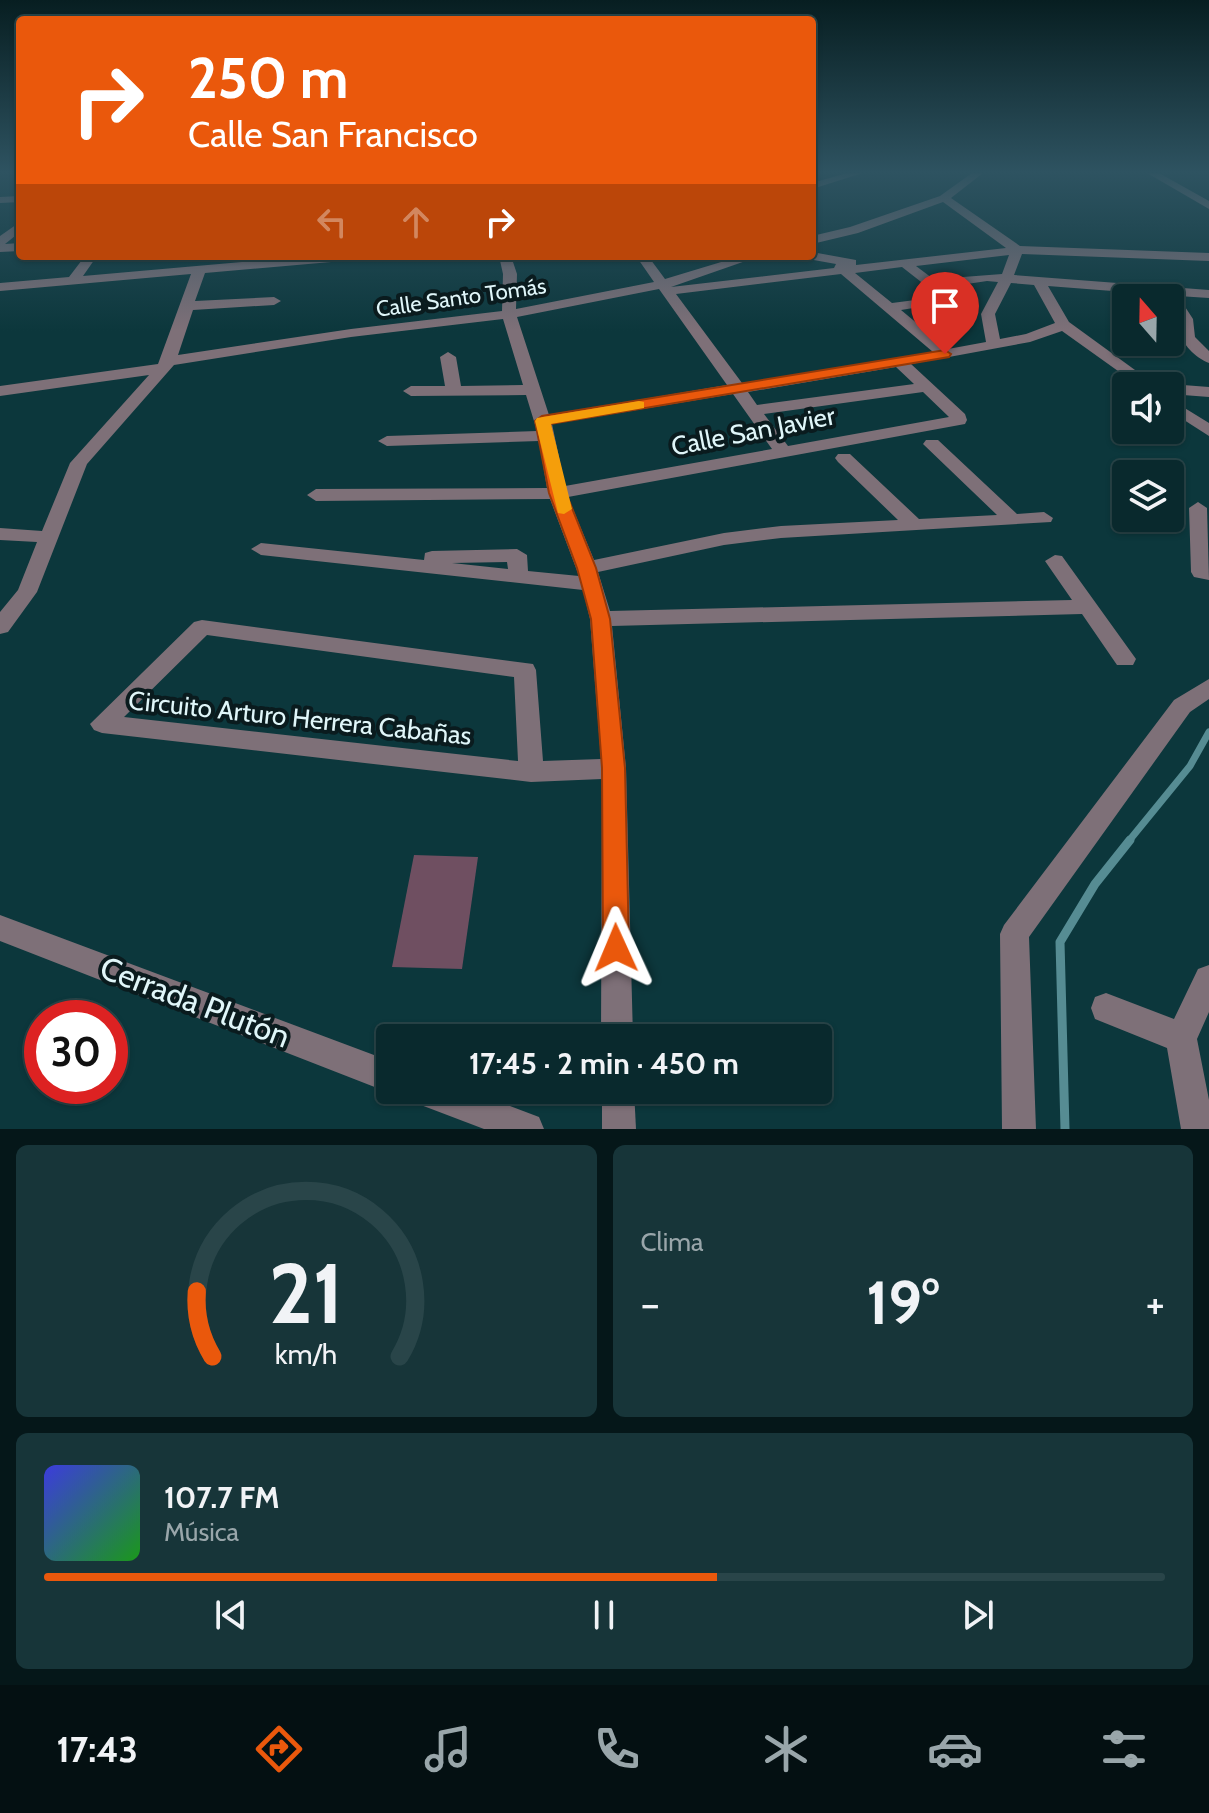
<!DOCTYPE html>
<html lang="es">
<meta charset="utf-8">
<style>
:root{--surface:#09292d;--page:#173539;--text:#f1f3f6;--muted:#99a6aa;--line:#294549;--accent:#ea580c}
body{margin:0;font-family:Cabin,sans-serif;background:var(--page);color:var(--text);height:100vh;display:flex;flex-direction:column;font-size:30px;white-space:nowrap}
*{box-sizing:border-box;margin:0}
p{font-size:26px;color:var(--muted)}
.icon{flex:none;width:44px;height:44px;fill:none;stroke:currentColor;stroke-width:2;stroke-linecap:round;stroke-linejoin:round}
.map{position:relative;height:1129px;overflow:hidden}
.drawer{display:flex;flex-direction:column;gap:16px;padding:16px;background:#051719;flex:1}
.drawer>*{flex:none}
.top-card{position:absolute;left:16px;top:16px;width:800px;height:244px;border-radius:8px;box-shadow:0 2px 6px #0004,0 0 0 2px var(--line);background:#ea580c;color:#fff;overflow:hidden}
.needle{width:52px;rotate:340deg}
.controls{position:absolute;left:1112px;top:284px;display:grid;gap:16px}
.controls a{display:grid;place-items:center;width:72px;height:72px;border-radius:8px;background:var(--surface);box-shadow:0 2px 6px #0004,0 0 0 2px var(--line);font-size:40px}
.speed{position:absolute;left:24px;top:1000px;display:flex;gap:16px;font-size:40px;font-weight:700;text-align:center}
.speed>*{display:grid;place-content:center;width:104px;height:104px;border-radius:50%;background:var(--surface);box-shadow:0 2px 6px #0004,0 0 0 2px var(--line);line-height:1}
.speed .limit{border:12px solid #d22;background:#fff;color:#111}
.pin{position:absolute;display:grid;place-items:center;width:68px;height:68px;color:#fff;margin:-82px -34px;border-radius:50% 50% 50% 0;rotate:-45deg;box-shadow:0 0 8px #0007}
.pin .icon{rotate:45deg}
.me{position:absolute;width:88px;margin:-44px;rotate:359deg;stroke-linejoin:round;filter:drop-shadow(0 0 6px #0008)}
.turn{display:flex;align-items:center;gap:28px;height:168px;padding:0 40px;font-size:36px}
.turn .icon{width:104px;height:104px;stroke-width:2.5}
.turn b{display:block;font-size:56px;line-height:68px}
.lanes{display:flex;align-items:center;height:76px;padding:0 40px;background:#0003;justify-content:center;gap:40px;direction:ltr}
.lanes .off{opacity:.35}
.big{font-size:60px;font-weight:700;line-height:1.1}
.drawer .card{flex:1;display:flex;flex-direction:column;justify-content:center;gap:12px;min-width:0;padding:0 28px;border-radius:12px;background:var(--page)}
.drawer .dial{align-items:center;gap:0}
.dial svg{height:208px;overflow:visible;fill:none;stroke:var(--line);stroke-width:7;stroke-linecap:round;text-anchor:middle}
.dial text{fill:var(--text);stroke:none}
.song{display:flex;align-items:center;gap:24px}
.cover{width:96px;height:96px;border-radius:12px;background:linear-gradient(135deg,hsl(240 70% 55%),hsl(120 70% 35%))}
.played{height:8px;border-radius:4px;background:linear-gradient(90deg,var(--accent) 60%,var(--line) 60%)}
.keys{display:flex;justify-content:space-around;direction:ltr}
.heat{display:flex;justify-content:space-between;align-items:center;font-size:44px;direction:ltr}
.drawer .tiles{flex:1;display:grid;gap:16px;grid-template-columns:1fr 1fr}
.card:last-child{grid-column:span 2}
.trip{position:absolute;left:376px;top:1024px;width:456px;height:80px;border-radius:8px;background:var(--surface);box-shadow:0 2px 6px #0004,0 0 0 2px var(--line);font-weight:700;line-height:80px;text-align:center}
.tabs{display:flex;height:128px;justify-content:space-around;align-items:center;background:#041012;color:var(--muted)}
.tabs .icon{width:56px;height:56px}
.tabs .selected{color:var(--accent)}
.tabs b{font-size:36px;color:var(--text)}
.map>svg:first-child{display:block}
</style>
<div class="map">
<svg width="1209" height="1129" viewBox="0 0 1209 1129">
<rect width="100%" height="100%" fill="#0c373c"/>
<path fill="#6f4f61" d="M414 855 478 857 462 969 392 967Z"/>
<g fill="none" stroke-linecap="round" stroke-linejoin="round">
<path stroke="#568c93" stroke-width="7" d="M1128 842 1190 766 1209 732"/>
<path stroke="#568c93" stroke-width="9" d="M1065 1129 1060 942 1095 884 1130 840"/>
<g fill="#7e7078" fill-rule="evenodd">
<path d="M847 173H863L812 189V183Z"/>
<path d="M972 173H983L951 198 1020 246 1209 253V261L1022 254 1014 275 1209 290V298L1178 296 1193 319 1195 337 1209 351V363C1196 358 1181 344 1179 329 1178 322 1180 323 1177 316 1174 308 1170 307 1170 298L1164 295 1048 286 1069 322 1157 386H1139L1062 331 1030 342 911 364 965 414 967 420 965 424 568 497 594 560 724 533 781 526 898 520 838 462 835 458 838 454H850L919 519 997 515 923 444 926 440H938L1017 514 1044 512 1053 518 1051 522 781 538 724 545 598 572 610 611 1072 600 1045 561 1055 555 1062 556 1136 659 1133 665H1117L1082 614 612 626 626 768 633 1038H601L602 779 531 782 102 733 94 730 90 724 194 622 202 620 533 664 536 670 543 761 601 759 590 619 583 590 261 555 251 549 261 543 424 560 425 553 432 551 517 549 527 555 528 571 579 576 550 499 316 501 307 495 316 489 547 488 539 441 387 446 378 441 387 436 537 431 526 395 411 396 403 391 411 386H445L440 357 448 352 456 357 461 386 523 385 503 319 351 337 174 365 87 464 37 592 8 632 0 634V612L18 590 37 542 0 540V528L42 531 70 463 149 375 0 396V386L158 364 191 274 0 291V283L69 277 85 256H97L83 276 311 256H360L354 260 205 273 195 301 274 297 281 301 274 305 193 310 178 355 351 329 502 311 503 274 499 256H511L517 274 516 309 654 282 636 256H648L665 279 741 256H760L671 287 834 268 836 264 808 259 806 256H812V252L856 260V265L1006 248 943 202 858 233 812 244V236L850 227 940 196ZM1009 255 1002 274 963 277 944 287 916 266ZM902 267 934 292 923 299 892 303 855 273ZM841 274 933 352 742 383 676 294ZM987 281 998 282 981 314 986 342 948 349 901 310 932 305 967 284ZM1011 283 1034 285 1055 323 1026 334 1000 339 995 314ZM659 289 727 385 549 415 517 317ZM896 367 914 384 757 405 748 392ZM923 392 949 417 788 446 764 414ZM733 394 772 449 565 486 552 424ZM507 562 508 569 452 563ZM207 635 514 677 518 761 124 717Z"/>
<path d="M1147 173H1159L1209 201V209Z"/>
<path d="M20 196V202L0 203V197Z"/>
<path d="M20 222V232L5 244 20 243V251L0 252V236Z"/>
<path d="M1170 384 1209 387V397L1170 394V386H1164Z"/>
<path d="M1170 399 1209 423V436L1170 411Z"/>
<path d="M1198 502 1207 508 1209 580 1194 577 1191 572 1189 508Z"/>
<path d="M1209 679V699L1190 712 1029 937 1036 1129H1002L1000 934 1004 925 1174 700Z"/>
<path d="M0 915 390 1061V1090H398L390 1093 0 941Z"/>
<path d="M1209 965V1012L1197 1039 1209 1100V1129H1181L1167 1048 1095 1019 1091 1008 1095 997 1106 993 1174 1019 1198 969Z"/>
<path d="M409 1090H468L539 1117 544 1129H484L413 1102Z"/>
<path d="M602 1090H634L636 1129H602Z"/>
</g>
</g>
<linearGradient id="sky" x2="0" y2="1"><stop stop-color="#071e21"/><stop offset="0.52" stop-color="#2e5361"/><stop offset="1" stop-color="#2e5361" stop-opacity="0"/></linearGradient>
<rect width="1209" height="331" fill="url(#sky)"/>
<path fill="#ea580c" stroke="#983908" stroke-width="2" d="M945 350 951 354 949 357 550 424 566 493 596 568 610 619 625 768 629 948 626 957 616 961 607 957 603 948 602 768 591 619 577 568 549 493 535 421 542 416Z"/>
<path fill="#f59e0b" d="M639 401 644 402V408L551 424 572 509 564 514 558 513 535 421 537 418Z"/>
<g text-anchor="middle" stroke-width="8" stroke-linejoin="round" paint-order="stroke">
<g font-size="22" fill="#e0f6f9" stroke="#0a1b1e">
<text transform="translate(461 297) rotate(-8)" y="8">Calle Santo Tomás</text>
</g>
<g font-size="26" fill="#e0f6f9" stroke="#0a1b1e">
<text transform="translate(753 431) rotate(-11)" y="9">Calle San Javier</text>
<text transform="translate(300 718) rotate(6)" y="9">Circuito Arturo Herrera Cabañas</text>
</g>
<g font-size="32" fill="#e0f6f9" stroke="#0a1b1e">
<text transform="translate(195 1002) rotate(21)" y="11">Cerrada Plutón</text>
</g>
</g>
</svg>
<div class="controls">
<a><svg class="needle" viewBox="-14 -14 28 28"><path d="M0-13l5 13h-10z" fill="#e53935"/><path d="M0 13l5-13h-10z" fill="#99a6aa"/></svg></a>
<a><svg class="icon" aria-label="sound" viewBox="0 0 24 24"><path d="M4 9h4l5-4v14l-5-4H4zM17 9q2 3 0 6"/></svg></a>
<a><svg class="icon" aria-label="layers" viewBox="0 0 24 24"><path d="M12 4l9 5-9 5-9-5zM3 14l9 5 9-5"/></svg></a>
</div>
<div class="speed"><div class="limit">30</div></div>
<div class="pin" style="left:945px;top:354px;background:#d93025"><svg class="icon" aria-label="arrive" viewBox="0 0 24 24"><path d="M6 21V4h12l-3 4 3 4H6"/></svg></div>
<svg class="me" style="left:616px;top:948px" viewBox="-20 -20 40 40"><path d="M0-17L14 15 0 8-14 15z" fill="#ea580c" stroke="#fff" stroke-width="4"/></svg>
<div class="trip">17:45 · 2 min · 450 m</div>
<div class="top-card">
<div class="turn"><svg class="icon" aria-label="right" viewBox="0 0 24 24"><path d="M7 20v-9h11M14 6l5 5-5 5"/></svg><div><b>250 m</b>Calle San Francisco</div></div>
<div class="lanes"><svg class="icon off" aria-label="left" viewBox="0 0 24 24"><path d="M17 20v-9H6M10 6l-5 5 5 5"/></svg><svg class="icon off" aria-label="ahead" viewBox="0 0 24 24"><path d="M12 20V5M6 11l6-6 6 6"/></svg><svg class="icon" aria-label="right" viewBox="0 0 24 24"><path d="M7 20v-9h11M14 6l5 5-5 5"/></svg></div>
</div>
</div>
<section class="drawer">
<div class="tiles">
<div class="card dial"><svg viewBox="0 0 100 80">
<path d="M14 69A42 42 0 1 1 86 69"/>
<path d="M14 69A42 42 0 0 1 8 44" stroke="#ea580c"/>
<text x="50" y="56" font-size="32" font-weight="700">21</text>
<text x="50" y="72" font-size="11">km/h</text>
</svg></div>
<div class="card"><p>Clima</p>
<div class="heat"><a>−</a><b class="big">19°</b><a>+</a></div>
</div>
<div class="card">
<div class="song"><i class="cover"></i><div><b>107.7 FM</b><p>Música</p></div></div>
<div class="played"></div>
<div class="keys"><svg class="icon" aria-label="previous" viewBox="0 0 24 24"><path d="M18 5L8 12l10 7zM5 5v14"/></svg><svg class="icon" aria-label="pause" viewBox="0 0 24 24"><path d="M8 5v14M16 5v14"/></svg><svg class="icon" aria-label="next" viewBox="0 0 24 24"><path d="M6 5l10 7-10 7zM19 5v14"/></svg></div>
</div>
</div>
</section>
<nav class="tabs">
<b>17:43</b>
<svg class="icon selected" aria-label="directions" viewBox="0 0 24 24"><path d="M12 3l9 9-9 9-9-9zM9 14v-3h6M13 9l2 2-2 2"/></svg>
<svg class="icon" aria-label="music" viewBox="0 0 24 24"><path d="M9 18V5l10-2v13"/><circle cx="6" cy="18" r="3"/><circle cx="16" cy="16" r="3"/></svg>
<svg class="icon" aria-label="phone" viewBox="0 0 24 24"><path d="M5 4h4l2 5-3 2q2 4 5 5l2-3 5 2v4C11 20 4 13 5 4z"/></svg>
<svg class="icon" aria-label="climate" viewBox="0 0 24 24"><path d="M12 3v18M4 7l16 10M4 17L20 7"/></svg>
<svg class="icon" aria-label="car" viewBox="0 0 24 24"><path d="M5 17H2v-5l4-1 3-4h7l3 4 3 1v5h-3M9 17h6M6 11h13"/><circle cx="7" cy="17" r="2"/><circle cx="17" cy="17" r="2"/></svg>
<svg class="icon" aria-label="filters" viewBox="0 0 24 24"><path d="M4 7h16M4 17h16"/><circle cx="9" cy="7" r="2"/><circle cx="15" cy="17" r="2"/></svg>
</nav>
